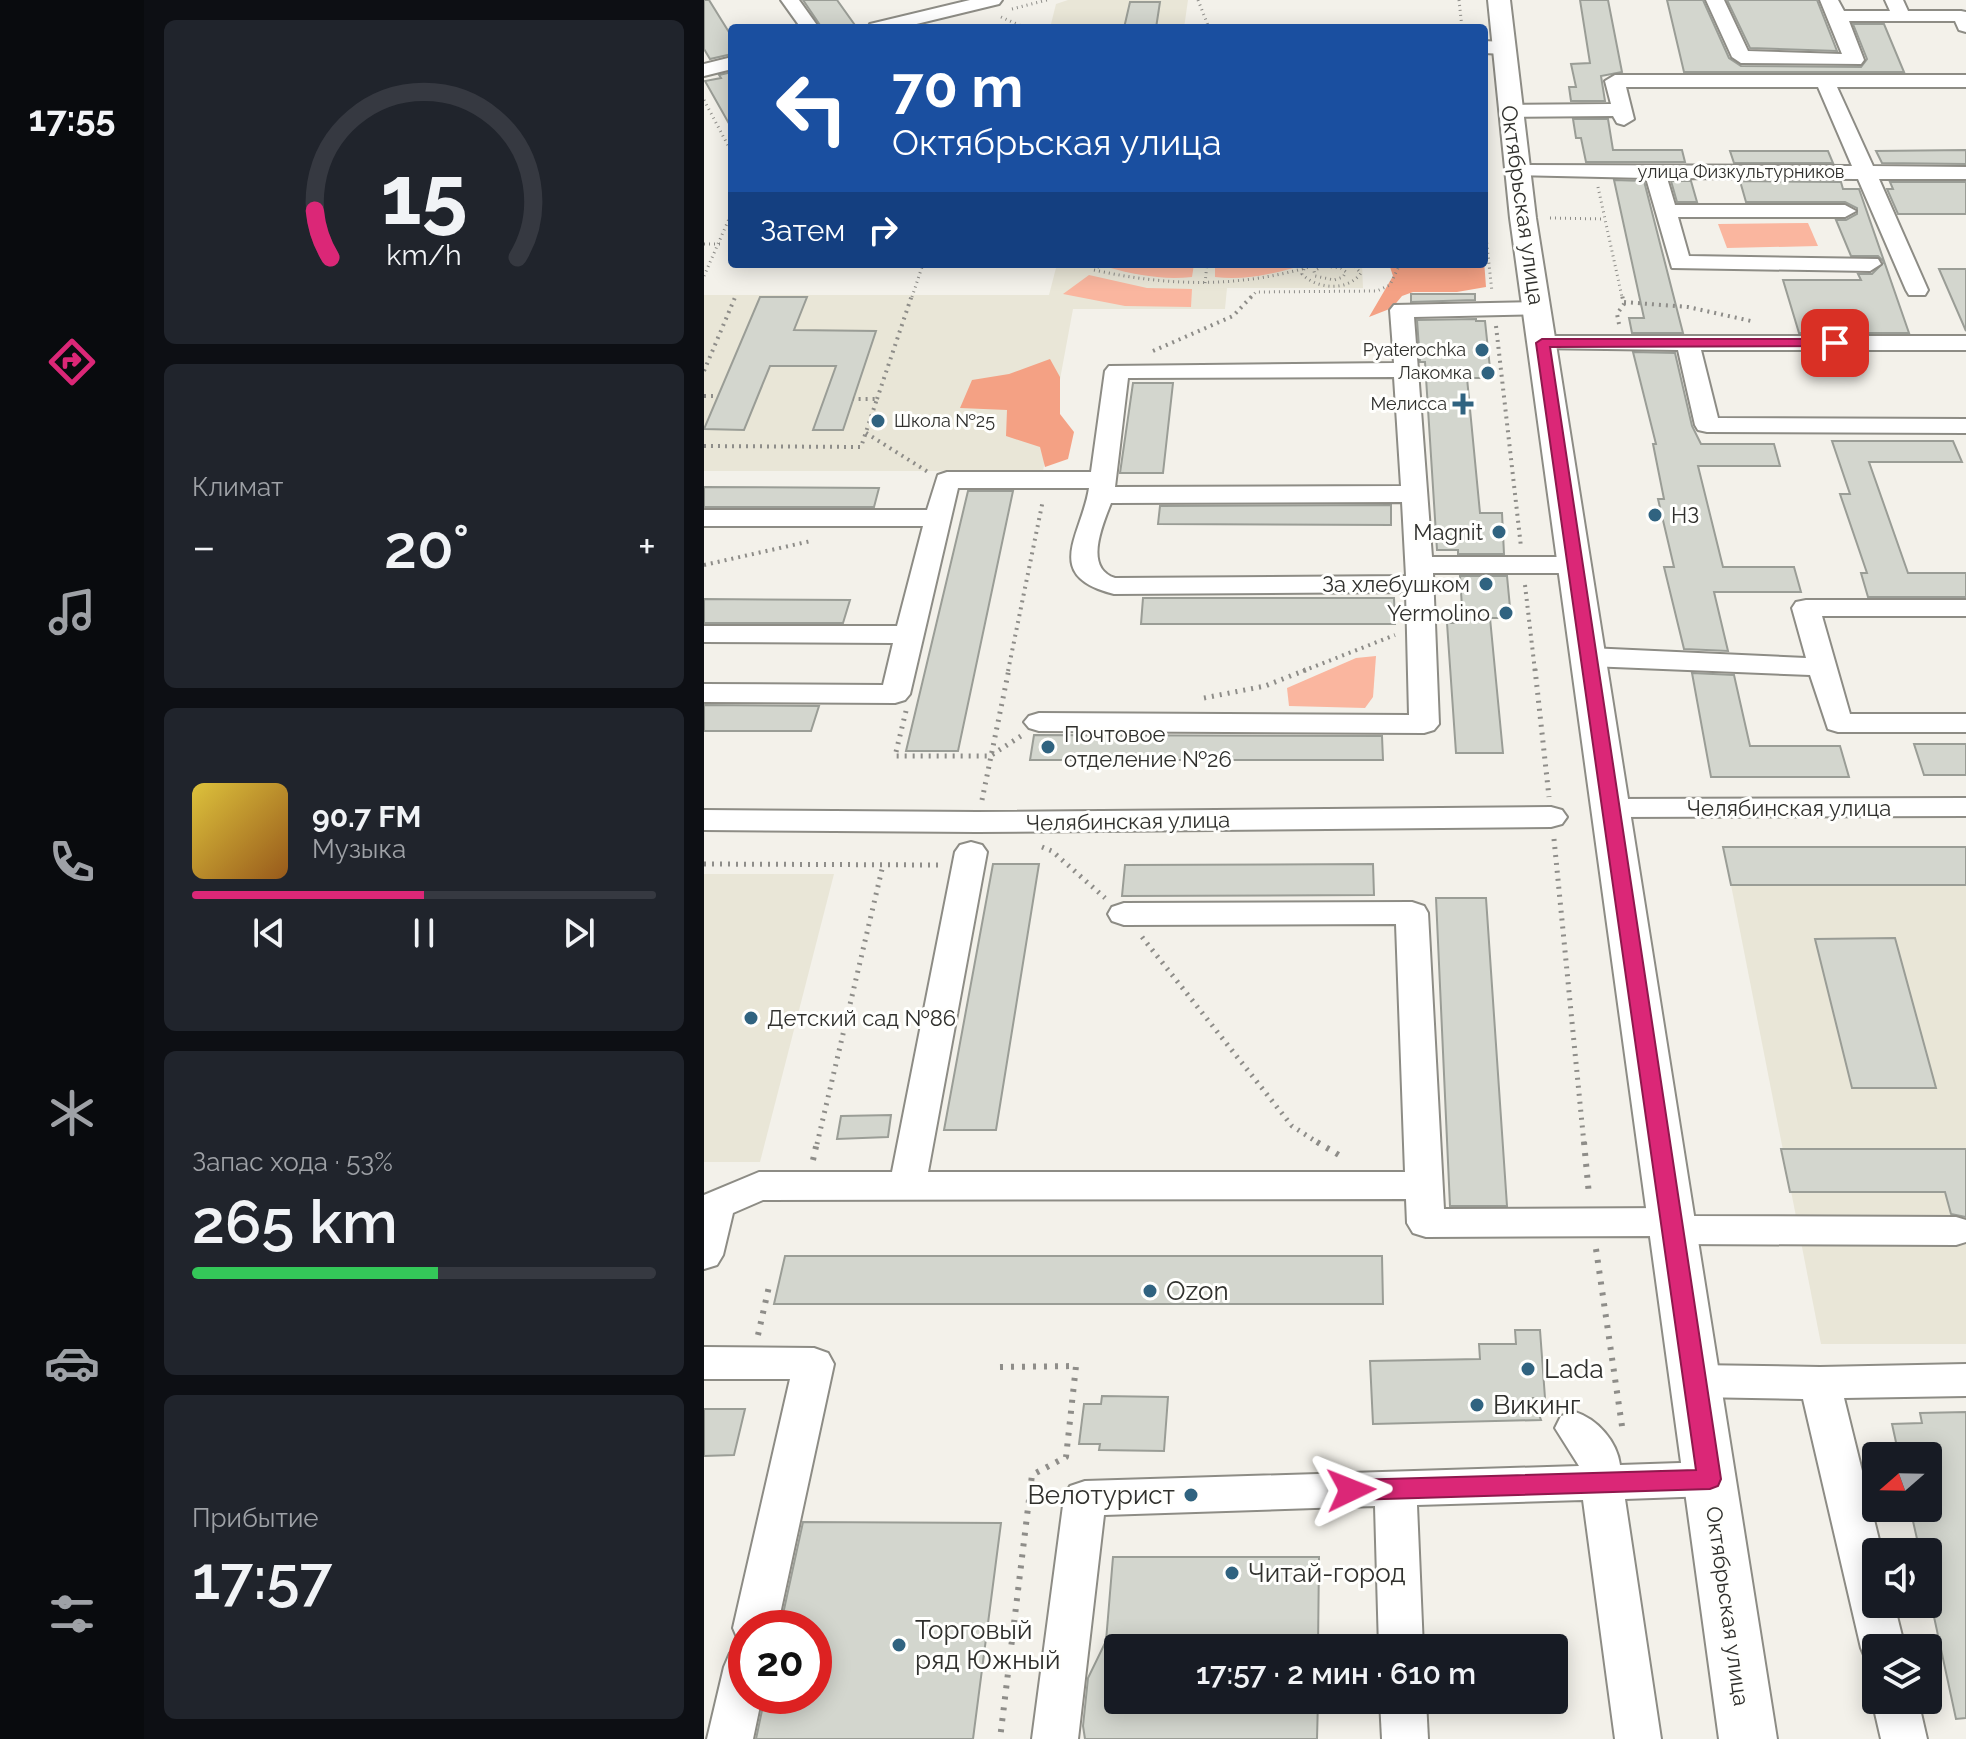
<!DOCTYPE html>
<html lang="ru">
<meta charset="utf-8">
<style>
:root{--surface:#171b24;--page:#20242c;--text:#f1f3f6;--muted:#9ea1a6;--line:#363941;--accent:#db2777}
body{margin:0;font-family:Raleway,sans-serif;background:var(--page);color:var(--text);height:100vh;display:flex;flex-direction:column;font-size:30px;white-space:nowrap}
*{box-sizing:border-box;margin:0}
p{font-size:26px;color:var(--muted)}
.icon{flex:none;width:44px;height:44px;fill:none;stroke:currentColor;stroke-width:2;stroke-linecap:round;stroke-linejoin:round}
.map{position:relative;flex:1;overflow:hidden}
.panel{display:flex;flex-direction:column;gap:20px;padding:20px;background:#0d0f14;width:560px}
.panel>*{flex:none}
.guide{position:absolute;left:24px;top:24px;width:760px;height:244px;border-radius:8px;box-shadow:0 4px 20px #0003;background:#1a4fa0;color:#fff;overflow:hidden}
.needle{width:52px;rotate:250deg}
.buttons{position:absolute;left:1158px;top:1442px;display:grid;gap:16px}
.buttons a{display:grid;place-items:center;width:80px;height:80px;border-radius:8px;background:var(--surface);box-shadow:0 4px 20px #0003;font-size:40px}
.speed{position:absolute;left:24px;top:1610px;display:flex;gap:16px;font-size:40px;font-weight:700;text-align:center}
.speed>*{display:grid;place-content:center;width:104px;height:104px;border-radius:50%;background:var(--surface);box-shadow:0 4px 20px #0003;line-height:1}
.speed .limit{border:12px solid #d22;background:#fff;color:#111}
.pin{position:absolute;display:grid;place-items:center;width:68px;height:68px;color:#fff;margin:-34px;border-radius:16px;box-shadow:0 4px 12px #0006}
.me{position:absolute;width:88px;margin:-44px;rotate:88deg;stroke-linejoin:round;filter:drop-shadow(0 0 6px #0008)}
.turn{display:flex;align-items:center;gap:28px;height:168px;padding:0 32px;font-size:36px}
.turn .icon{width:104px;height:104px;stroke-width:2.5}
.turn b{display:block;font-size:56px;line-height:68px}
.then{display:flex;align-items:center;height:76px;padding:0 32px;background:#0003;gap:16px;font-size:30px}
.big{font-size:60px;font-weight:600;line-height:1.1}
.panel .widget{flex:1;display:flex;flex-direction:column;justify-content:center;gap:12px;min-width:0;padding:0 28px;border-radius:12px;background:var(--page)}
.panel .dial{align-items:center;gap:0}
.dial svg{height:208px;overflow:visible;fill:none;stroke:var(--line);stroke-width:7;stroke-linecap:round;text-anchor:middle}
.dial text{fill:var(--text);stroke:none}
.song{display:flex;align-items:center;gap:24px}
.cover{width:96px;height:96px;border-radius:12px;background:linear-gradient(135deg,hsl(50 70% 55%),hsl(30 70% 35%))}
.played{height:8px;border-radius:4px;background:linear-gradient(90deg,var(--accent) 50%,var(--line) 50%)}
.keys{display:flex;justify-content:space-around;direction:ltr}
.heat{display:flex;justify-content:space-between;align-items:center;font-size:44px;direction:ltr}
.charge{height:12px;border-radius:6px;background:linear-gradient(90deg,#34c759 53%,var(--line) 0)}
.trip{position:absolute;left:400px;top:1634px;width:464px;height:80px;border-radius:8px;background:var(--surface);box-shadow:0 4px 20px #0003;font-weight:600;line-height:80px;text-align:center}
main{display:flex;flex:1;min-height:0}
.dock{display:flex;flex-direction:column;width:144px;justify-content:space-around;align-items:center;background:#090b0e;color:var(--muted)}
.dock .icon{width:56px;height:56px}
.dock .selected{color:var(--accent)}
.dock b{font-size:36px;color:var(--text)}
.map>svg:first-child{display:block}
</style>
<main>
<nav class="dock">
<b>17:55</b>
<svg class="icon selected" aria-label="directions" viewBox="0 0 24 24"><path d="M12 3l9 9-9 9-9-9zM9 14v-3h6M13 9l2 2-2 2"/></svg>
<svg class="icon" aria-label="music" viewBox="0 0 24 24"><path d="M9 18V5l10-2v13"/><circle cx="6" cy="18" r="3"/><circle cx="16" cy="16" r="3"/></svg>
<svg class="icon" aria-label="phone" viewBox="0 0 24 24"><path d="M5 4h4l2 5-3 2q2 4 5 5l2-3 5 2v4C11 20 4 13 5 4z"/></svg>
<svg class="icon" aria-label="climate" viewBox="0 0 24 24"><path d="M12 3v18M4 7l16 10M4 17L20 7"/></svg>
<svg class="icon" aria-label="car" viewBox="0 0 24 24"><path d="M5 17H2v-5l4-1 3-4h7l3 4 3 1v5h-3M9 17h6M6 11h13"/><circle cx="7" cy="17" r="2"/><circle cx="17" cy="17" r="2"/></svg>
<svg class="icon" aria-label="filters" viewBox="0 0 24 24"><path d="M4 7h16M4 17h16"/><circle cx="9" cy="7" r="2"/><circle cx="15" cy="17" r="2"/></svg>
</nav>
<section class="panel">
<div class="widget dial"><svg viewBox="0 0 100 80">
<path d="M14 69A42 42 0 1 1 86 69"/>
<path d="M14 69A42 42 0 0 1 8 51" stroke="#db2777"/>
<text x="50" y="56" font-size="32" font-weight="700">15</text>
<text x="50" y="72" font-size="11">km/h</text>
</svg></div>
<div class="widget"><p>Климат</p>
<div class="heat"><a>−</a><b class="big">20°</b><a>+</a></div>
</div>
<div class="widget">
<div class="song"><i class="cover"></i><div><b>90.7 FM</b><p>Музыка</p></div></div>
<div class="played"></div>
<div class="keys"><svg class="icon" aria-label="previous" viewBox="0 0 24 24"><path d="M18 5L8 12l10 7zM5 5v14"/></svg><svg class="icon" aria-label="pause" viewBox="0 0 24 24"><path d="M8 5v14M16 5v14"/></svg><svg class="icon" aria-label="next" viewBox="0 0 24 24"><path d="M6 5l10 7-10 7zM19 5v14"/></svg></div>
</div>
<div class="widget"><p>Запас хода · 53%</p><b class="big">265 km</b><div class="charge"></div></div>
<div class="widget"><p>Прибытие</p><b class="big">17:57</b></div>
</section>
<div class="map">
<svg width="1262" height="1739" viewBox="0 0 1262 1739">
<rect width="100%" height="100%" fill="#f3f1ea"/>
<g fill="#e9e6d7">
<path d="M364 0H484L480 28H346L352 4Z"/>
<path d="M353 264H658L659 288H523L521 309H369L339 471H0V295H345Z"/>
<path d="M0 874H130L56 1162H0Z"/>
<path d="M1027 885H1262V1344H1117Z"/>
</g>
<g fill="#fab69f">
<path d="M1104 223 1114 246 1023 248 1014 224Z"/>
<path d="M406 264H490L488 277C458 280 431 275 403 267Z"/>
<path d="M511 264H603C573 273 542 281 511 277Z"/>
<path d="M385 275 443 288 488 289 487 307 421 306 359 294Z"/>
<path d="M672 656 669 697 661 708 585 706 583 688 652 658Z"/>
</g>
<g fill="#f4a184">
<path d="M780 260 782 287 753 292H709L698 296 688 308 665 317 689 276 685 264H780Z"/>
<path d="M346 359 356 377V414L370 432 364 459 341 467 336 447 302 436 303 410 256 408 268 380 305 374Z"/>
</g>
<g fill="#d3d6ce" stroke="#9a9d96" stroke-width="2">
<path d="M0 0H5L28 37V54L6 59 0 49Z"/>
<path d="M99 0H133L153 28H118Z"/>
<path d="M876 0H904L918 72 897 76 901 101H867L865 87H872L867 64 886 63Z"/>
<path d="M963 0H999L1025 58 1037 66 1157 67 1163 59 1149 24H1180L1200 72H980Z"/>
<path d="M1023 0H1113L1133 51 1046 48Z"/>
<path d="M426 2H456L452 28H420Z"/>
<path d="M28 72V129L1 81 17 78 15 75Z"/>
<path d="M869 119H904L909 150H978L981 162H882L877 138H872Z"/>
<path d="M1262 150V164L1178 163 1172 151Z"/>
<path d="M1026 151H1124L1129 163H1030Z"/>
<path d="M910 180 940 181 979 333H928L925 318H940Z"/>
<path d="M967 181H987L993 202H973Z"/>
<path d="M1036 181 1137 182 1139 189H1155L1205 333H1095L1079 280H1157L1154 274H1168L1180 262 1174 256H1147L1132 220H1142L1153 214V208L1141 202H1042Z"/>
<path d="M1186 182H1262V214H1194L1183 189H1189Z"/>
<path d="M1235 269H1262V331Z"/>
<path d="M707 294H771V300L707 302Z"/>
<path d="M56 297H103L90 330 172 331 139 430H109L132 366H66L40 430 0 429Z"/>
<path d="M772 319V321H781L787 378H763L776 513H798L800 554H754V550H733L721 362H716L713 320Z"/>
<path d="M929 352 971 353 988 426 997 444H1070L1076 466H994L1019 567H1090L1097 592H1010L1024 651 980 649 960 567H970L954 499H960L949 444H952Z"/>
<path d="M429 383H469L459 473H416Z"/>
<path d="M1128 441H1249L1258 462H1165L1204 573H1262V597H1164L1157 573H1163L1136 494H1146Z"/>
<path d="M0 487 175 488 170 507H0Z"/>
<path d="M264 491H309L254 751H202Z"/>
<path d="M687 505V525L454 524 456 506Z"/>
<path d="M756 576H803L807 618H786L799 753H752L743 623H759Z"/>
<path d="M439 598H690L691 624H437Z"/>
<path d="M0 599 146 600 139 623H0Z"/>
<path d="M988 673 1030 675 1046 746H1136L1145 777H1007Z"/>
<path d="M0 705 115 706 107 731H0Z"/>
<path d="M330 735 678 736 679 760H326Z"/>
<path d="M1210 744H1262V775H1220Z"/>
<path d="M1019 847H1262V885H1027Z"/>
<path d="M289 864H335L292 1130H240Z"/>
<path d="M669 864 670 895 418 896 421 865Z"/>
<path d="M732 898H782L803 1206H746Z"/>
<path d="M1191 938 1232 1088H1148L1111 939Z"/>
<path d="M187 1115 184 1137 133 1139 137 1116Z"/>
<path d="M1077 1149H1262V1217L1247 1214 1241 1192H1086Z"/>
<path d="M81 1256H678L679 1304H70Z"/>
<path d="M811 1330H836L841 1398H829L837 1420 669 1424 666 1361 776 1359 775 1344H812Z"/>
<path d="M398 1396 464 1397 460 1451 395 1450 396 1444H375L380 1404H397Z"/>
<path d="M0 1409H41L30 1455 0 1456Z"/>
<path d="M1262 1412V1718L1252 1719 1224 1589V1552H1216L1206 1508H1224V1456H1195L1188 1424 1218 1423 1216 1413Z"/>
<path d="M99 1522 297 1523 269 1739H52L61 1696H110V1628H76Z"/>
<path d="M409 1557H615L614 1648H414V1700H614L613 1739H381L379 1726 384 1678 402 1641Z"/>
</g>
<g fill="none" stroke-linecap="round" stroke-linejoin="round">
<defs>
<g id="minor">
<path d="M77 0H95L115 28H97Z"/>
<path d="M266 0H298L295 4 196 28H164L166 24Z"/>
<path d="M1002 0H1020L1044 51 1138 54 1116 0H1134L1140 11H1186L1181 0H1199L1204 11H1257L1262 12V32L1255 30 1251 21H1145L1160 60 1157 64 1037 63 1028 57Z"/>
<path d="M780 41 800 42 809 48 800 54 780 53Z"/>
<path d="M28 57V69L0 76V64Z"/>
<path d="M911 75H1262V87H1133L1169 166 1262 167V179H1175L1224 290 1221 295H1205L1202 290 1154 179 963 178 971 205H1141L1152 211 1141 217H974L985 256 1174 259 1177 264 1166 271 968 268 942 178 806 175 803 171 806 167 813 165 1148 166 1114 87H922L930 119 920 125 913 123 909 116 806 117 796 111 806 105 907 104 901 81Z"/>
<path d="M833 302 841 304 845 309 841 314 710 317 728 557H871L881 559 885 565 881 571 871 573H729L735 724 730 730 720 733 335 731 325 728 320 722 325 716 335 713 705 715 702 592 410 594C337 576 378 535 385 488H254L206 694 201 700 191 703 0 702V684L179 685 189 643 0 642V626H193L219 526H0V510H223L234 475 243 472H387L401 371 405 366 690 363 686 310 690 305ZM690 377 697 486 411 487 424 378ZM698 502 702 576 411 578C379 568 399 524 407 503Z"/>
<path d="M838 336H1262V350H997L1014 418 1262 419V433L1003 432 994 430 991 425 974 350 830 348 826 343 830 338Z"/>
<path d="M1102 600H1262V616H1118L1146 714H1262V732H1134L1124 729 1106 675 885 666 875 663 871 657 875 651 885 648 1102 658 1088 608 1092 602Z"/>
<path d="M1262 798V816L908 817 897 815 892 808 897 801 908 799Z"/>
<path d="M847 807 858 810 863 817 858 824 847 827 273 832 0 830V810L273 812Z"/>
<path d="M267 842 278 845 283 852 224 1172H701L692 924 420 925 408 921 404 914 408 907 420 903 708 902 720 906 724 913 740 1209 968 1208 981 1212 983 1216 1252 1217 1262 1220V1242L1252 1245 969 1244 956 1240 953 1236 722 1237 709 1233 703 1223 702 1199 59 1200 29 1213 19 1255 13 1265 0 1269V1195L55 1172H188L251 852 256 845Z"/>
<path d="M0 1347 110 1348 124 1353 130 1364 73 1628H42V1644L35 1642 29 1628 86 1379H0Z"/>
<path d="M1262 1364V1396L1140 1398 1178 1552H1172V1604H1190L1201 1648H1172V1665L1163 1662 1157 1648 1099 1399 991 1397 977 1392 971 1381 977 1370 991 1365 1116 1367Z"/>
<path d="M871 1412C893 1419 913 1441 916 1465L1006 1462 1021 1467 1027 1479 1021 1491 1006 1496 921 1499 957 1739H911L879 1500 713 1505 719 1648H675L671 1506 400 1515 374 1739H328L360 1498 366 1486 381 1481 875 1466 851 1428 857 1416Z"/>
<path d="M42 1647V1696H58L49 1739H3L20 1667 26 1653Z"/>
<path d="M1172 1692V1700H1214L1223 1739H1177L1168 1700Z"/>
<path d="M676 1700H722L724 1739H678Z"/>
</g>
<path id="major" d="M784 0H806L832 218 1073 1739H1015L806 218Z"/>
</defs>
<use href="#minor" stroke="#8d8c85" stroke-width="4"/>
<use href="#major" stroke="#8d8c85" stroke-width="4"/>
<g stroke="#8e8d89" stroke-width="3" stroke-dasharray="1 4" stroke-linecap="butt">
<path d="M494 0 505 28"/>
<path d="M755 0 758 28"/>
<path d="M308 9 343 0"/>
<path d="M297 17 322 28"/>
<path d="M0 100 28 153"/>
<path d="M894 187 918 297"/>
<path d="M780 218 788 292"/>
<path d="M846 218 901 219"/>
<path d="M0 244H20"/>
<path d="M398 264 390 270C467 287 539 288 615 264"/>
<path d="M612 265 637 268 642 272 639 277 630 280 611 276 610 271 617 267"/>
<path d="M600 269 598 274C612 289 644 292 657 273L648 264"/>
<path d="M0 276 28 212"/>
<path d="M501 283 503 264"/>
<path d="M208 297 218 267"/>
<path d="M547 297 552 292 673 291 686 285 696 264"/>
</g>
<g stroke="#8e8d89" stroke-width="4" stroke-dasharray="2 5" stroke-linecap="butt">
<path d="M920 302 984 307 1047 321"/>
<path d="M915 324 913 314 920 304 918 295"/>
<path d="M792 326 817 547"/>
<path d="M449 351 529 316 549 295"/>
<path d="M0 371 32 295"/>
<path d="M0 396H13"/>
<path d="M173 399 208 295"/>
<path d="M162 433 224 472"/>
<path d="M0 446 157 447 173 399H149"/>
<path d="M0 565 107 541"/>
<path d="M821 585 831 671"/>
<path d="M304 671 339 500"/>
<path d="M599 671 691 635"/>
</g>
<g stroke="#8e8d89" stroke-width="5" stroke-dasharray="2 6" stroke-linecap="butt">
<path d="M831 669 845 797"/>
<path d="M500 698 561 686 604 669"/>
<path d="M202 711 191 756H286L317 736"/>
<path d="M278 800 305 669"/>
<path d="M850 839 880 1144"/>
<path d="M338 847 348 851 401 898"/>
<path d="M0 864 235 865"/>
<path d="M438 937 588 1126 616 1144"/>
<path d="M113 1144 179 865"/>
</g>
<g stroke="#8e8d89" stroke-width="6" stroke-dasharray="3 8" stroke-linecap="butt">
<path d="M613 1142 640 1158"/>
<path d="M880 1142 885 1195"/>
<path d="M109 1160 113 1142"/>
<path d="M892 1249 919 1433"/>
<path d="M54 1335 66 1282"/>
<path d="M296 1367 372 1366 362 1457 328 1475 296 1739"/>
</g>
<use href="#minor" fill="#fff" fill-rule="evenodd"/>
<use href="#major" fill="#fff" fill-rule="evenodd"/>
</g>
<path fill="#db2777" stroke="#8e194d" stroke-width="2" d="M1131 339 1136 340V346L846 347 1017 1479 1014 1486 1006 1489 647 1500 638 1497 635 1490 638 1483 647 1480 992 1470 832 343 838 339Z"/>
<g fill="#306380" stroke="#fffffd" stroke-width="3">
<circle cx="778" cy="350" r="8"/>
<circle cx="784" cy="373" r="8"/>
<path d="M755 392h8v8h8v8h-8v8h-8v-8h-8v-8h8z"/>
<circle cx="174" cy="421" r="8"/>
<circle cx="951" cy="515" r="8"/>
<circle cx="795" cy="532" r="8"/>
<circle cx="782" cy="584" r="8"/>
<circle cx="802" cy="613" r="8"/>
<circle cx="344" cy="747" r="8"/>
<circle cx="47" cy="1018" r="8"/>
<circle cx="446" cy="1291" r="8"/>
<circle cx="824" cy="1369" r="8"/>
<circle cx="773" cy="1405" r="8"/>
<circle cx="487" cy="1495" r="8"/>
<circle cx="528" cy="1573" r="8"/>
<circle cx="195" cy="1645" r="8"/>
</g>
<g text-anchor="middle" stroke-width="6" stroke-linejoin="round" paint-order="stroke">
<g font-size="18" fill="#30302d" stroke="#fffffd">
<text x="1037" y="178">улица Физкультурников</text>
</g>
<g font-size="18" fill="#30302d" stroke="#fffffd" text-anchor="end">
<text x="762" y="356">Pyaterochka</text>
<text x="768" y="379">Лакомка</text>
<text x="743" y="410">Мелисса</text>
<text x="190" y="427" text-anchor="start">Школа №25</text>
</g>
<g font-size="22" fill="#30302d" stroke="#fffffd">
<text transform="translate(819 205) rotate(82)" y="8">Октябрьская улица</text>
<text x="1085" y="816">Челябинская улица</text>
<text transform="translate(424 821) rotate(-1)" y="8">Челябинская улица</text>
<text transform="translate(1024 1606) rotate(82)" y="8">Октябрьская улица</text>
</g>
<g font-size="22" fill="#30302d" stroke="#fffffd" text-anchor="start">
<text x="967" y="523">НЗ</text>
<text x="779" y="540" text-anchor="end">Magnit</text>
<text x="766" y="592" text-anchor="end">За хлебушком</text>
<text x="786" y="621" text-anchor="end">Yermolino</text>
<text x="360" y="742">Почтовое<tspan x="360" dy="25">отделение №26</tspan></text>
<text x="63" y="1026">Детский сад №86</text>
</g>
<g font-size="26" fill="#30302d" stroke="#fffffd" text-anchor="start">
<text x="462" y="1300">Ozon</text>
<text x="840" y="1378">Lada</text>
<text x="789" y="1414">Викинг</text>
<text x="471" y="1504" text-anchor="end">Велотурист</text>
<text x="544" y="1582">Читай-город</text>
<text x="211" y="1639">Торговый<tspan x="211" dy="30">ряд Южный</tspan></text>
</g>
</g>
</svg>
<div class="buttons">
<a><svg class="needle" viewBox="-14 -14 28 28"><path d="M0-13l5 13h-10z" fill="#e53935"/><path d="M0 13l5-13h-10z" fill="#9ea1a6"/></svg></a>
<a><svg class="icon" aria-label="sound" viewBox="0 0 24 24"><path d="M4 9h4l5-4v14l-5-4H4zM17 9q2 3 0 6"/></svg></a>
<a><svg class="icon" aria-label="layers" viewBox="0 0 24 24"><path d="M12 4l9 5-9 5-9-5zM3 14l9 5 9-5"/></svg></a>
</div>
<div class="speed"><div class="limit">20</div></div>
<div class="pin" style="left:1131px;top:343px;background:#d93025"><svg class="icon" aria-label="arrive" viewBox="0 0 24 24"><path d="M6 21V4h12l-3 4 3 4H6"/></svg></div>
<svg class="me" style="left:647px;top:1490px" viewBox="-20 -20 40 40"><path d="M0-17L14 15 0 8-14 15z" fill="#db2777" stroke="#fff" stroke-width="4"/></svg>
<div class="trip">17:57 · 2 мин · 610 m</div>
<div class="guide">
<div class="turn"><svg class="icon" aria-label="left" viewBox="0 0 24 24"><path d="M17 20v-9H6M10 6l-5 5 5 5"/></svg><div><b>70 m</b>Октябрьская улица</div></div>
<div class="then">Затем<svg class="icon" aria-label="right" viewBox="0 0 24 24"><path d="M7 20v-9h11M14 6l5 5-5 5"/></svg></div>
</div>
</div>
</main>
